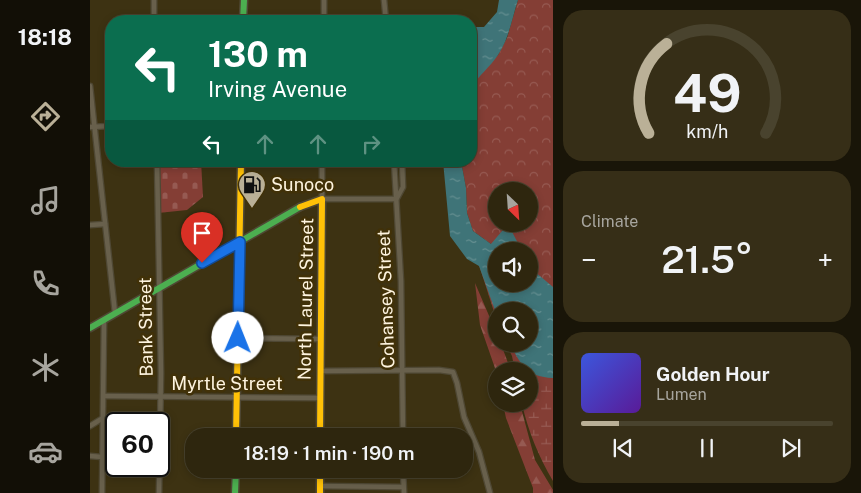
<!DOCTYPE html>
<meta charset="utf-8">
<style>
:root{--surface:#2e260e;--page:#362e17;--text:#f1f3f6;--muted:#a7a59e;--line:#49432e;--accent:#bab097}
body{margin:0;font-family:"Public Sans",sans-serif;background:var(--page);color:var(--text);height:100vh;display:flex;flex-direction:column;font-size:19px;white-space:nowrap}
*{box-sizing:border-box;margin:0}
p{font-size:16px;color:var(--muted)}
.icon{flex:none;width:28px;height:28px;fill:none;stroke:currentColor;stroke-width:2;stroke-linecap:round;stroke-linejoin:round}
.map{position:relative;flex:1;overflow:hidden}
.side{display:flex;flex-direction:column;gap:10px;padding:10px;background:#191508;width:308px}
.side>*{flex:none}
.guide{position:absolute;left:15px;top:15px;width:372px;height:152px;border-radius:20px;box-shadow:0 2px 8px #0003,0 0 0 1px var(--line);background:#0b6e4f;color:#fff;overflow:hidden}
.needle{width:32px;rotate:155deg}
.buttons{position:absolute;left:398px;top:182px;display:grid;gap:10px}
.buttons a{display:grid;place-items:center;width:50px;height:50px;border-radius:50%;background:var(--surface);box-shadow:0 2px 8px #0003,0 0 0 1px var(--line);font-size:25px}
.speed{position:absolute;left:15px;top:412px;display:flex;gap:10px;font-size:25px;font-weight:700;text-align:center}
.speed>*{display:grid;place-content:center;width:65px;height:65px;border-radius:50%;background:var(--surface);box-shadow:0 2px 8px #0003,0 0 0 1px var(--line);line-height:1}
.speed .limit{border:2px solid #111;border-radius:8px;background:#fff;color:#111}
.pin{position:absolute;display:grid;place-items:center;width:42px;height:42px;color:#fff;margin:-51px -21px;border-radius:50% 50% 50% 0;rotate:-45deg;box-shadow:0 0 5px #0007}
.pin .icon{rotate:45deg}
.me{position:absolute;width:55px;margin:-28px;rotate:1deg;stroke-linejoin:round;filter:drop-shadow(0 0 4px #0008)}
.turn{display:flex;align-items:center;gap:18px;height:105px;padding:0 20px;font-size:22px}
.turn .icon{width:65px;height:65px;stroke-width:2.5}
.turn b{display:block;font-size:35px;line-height:42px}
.lanes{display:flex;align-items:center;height:48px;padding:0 20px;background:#0003;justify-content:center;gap:25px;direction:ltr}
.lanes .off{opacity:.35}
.big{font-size:38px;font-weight:600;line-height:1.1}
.side .widget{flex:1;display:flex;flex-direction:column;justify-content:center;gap:8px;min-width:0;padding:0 18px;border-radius:20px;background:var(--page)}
.side .dial{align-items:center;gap:0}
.dial svg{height:130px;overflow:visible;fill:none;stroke:var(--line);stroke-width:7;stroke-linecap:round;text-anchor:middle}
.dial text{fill:var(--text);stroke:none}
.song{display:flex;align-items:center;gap:15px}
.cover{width:60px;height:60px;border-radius:8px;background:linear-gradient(135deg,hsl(230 70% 55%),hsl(270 70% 35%))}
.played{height:5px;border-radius:2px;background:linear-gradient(90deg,var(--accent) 15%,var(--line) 15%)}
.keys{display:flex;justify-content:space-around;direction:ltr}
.heat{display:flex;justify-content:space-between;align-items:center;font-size:28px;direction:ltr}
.trip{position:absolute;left:95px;top:428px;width:288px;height:50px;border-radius:20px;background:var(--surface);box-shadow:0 2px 8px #0003,0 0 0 1px var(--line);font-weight:600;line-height:50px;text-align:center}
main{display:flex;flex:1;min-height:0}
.tabs{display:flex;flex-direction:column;width:90px;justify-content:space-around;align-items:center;background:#120f06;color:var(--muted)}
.tabs .icon{width:35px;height:35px}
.tabs .active{color:var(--accent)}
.tabs b{font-size:22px;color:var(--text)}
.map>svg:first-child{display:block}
</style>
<main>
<nav class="tabs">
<b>18:18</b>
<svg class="icon active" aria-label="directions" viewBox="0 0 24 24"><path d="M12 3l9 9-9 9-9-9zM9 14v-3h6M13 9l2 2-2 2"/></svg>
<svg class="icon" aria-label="music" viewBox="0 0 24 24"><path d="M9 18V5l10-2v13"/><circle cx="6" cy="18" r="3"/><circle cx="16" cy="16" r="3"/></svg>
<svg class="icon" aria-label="phone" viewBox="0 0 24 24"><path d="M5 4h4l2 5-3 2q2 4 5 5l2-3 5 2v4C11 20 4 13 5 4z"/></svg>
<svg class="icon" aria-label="climate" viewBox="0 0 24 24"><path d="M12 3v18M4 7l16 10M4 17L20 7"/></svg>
<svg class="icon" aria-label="car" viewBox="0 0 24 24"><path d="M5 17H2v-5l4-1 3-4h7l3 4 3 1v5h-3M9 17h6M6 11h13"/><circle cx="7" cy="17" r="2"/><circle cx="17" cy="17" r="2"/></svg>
</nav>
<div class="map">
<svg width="464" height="493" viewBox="0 0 464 493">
<defs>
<pattern id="forest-firs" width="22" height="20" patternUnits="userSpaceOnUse" patternTransform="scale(1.25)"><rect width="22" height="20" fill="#843e35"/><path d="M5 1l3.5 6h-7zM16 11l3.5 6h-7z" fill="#965a52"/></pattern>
<pattern id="wetland-marsh" width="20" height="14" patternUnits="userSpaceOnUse" patternTransform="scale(1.25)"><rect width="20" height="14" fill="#843e35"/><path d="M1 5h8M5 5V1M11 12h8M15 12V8" fill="none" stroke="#965a52"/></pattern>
<pattern id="cemetery-stones" width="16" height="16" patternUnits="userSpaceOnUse" patternTransform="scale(1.25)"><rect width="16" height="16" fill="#843e35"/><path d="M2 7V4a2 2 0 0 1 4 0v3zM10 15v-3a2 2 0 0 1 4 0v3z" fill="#965a52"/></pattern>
<pattern id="park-crowns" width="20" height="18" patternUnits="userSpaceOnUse" patternTransform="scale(1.25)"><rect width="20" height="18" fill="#843e35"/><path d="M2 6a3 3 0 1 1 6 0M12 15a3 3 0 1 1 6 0" fill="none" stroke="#965a52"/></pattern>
<pattern id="water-ripples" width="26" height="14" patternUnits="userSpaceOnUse" patternTransform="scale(1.25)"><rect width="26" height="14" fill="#3f7478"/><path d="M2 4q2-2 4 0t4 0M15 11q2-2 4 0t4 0" fill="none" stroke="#658f91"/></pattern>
</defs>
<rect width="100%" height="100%" fill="#3d3212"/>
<g fill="url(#forest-firs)">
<path d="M385 283 406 332V344H411L421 371H406L390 325Z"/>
<path d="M413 404H430L445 460 463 490V493H443V488L416 418Z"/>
</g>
<path fill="url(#wetland-marsh)" d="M406 251V284H439L463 290V481C449 457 438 431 432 404H439V371H425L422 356 416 344H439V311H406V318L389 265Z"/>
<path fill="url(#cemetery-stones)" d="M67 161H111L113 197 97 210 68 213Z"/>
<path fill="url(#park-crowns)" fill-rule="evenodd" d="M428 0H463V333L439 284V251H406L401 244 383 231 377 213 376 188 371 161H381V88L388 76 408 55 417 38ZM406 191H439V224H406Z"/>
<g fill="url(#water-ripples)">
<path d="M409 0H428C422 18 419 39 408 55 400 67 389 75 381 88V34L386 27H394L407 12Z"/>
<path d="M353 161H371L376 188 377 213 383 231 401 244 418 224 432 251H406V284H439V263L444 271 463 287V378C437 377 431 365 420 344H439V311H406V313L389 266 377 259 360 236Z"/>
</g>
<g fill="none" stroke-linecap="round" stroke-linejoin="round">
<defs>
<g id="street">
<path d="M64 0V21"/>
<path d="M294 0 296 21"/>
<path d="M234 21V0"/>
<path d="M0 86 25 313"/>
<path d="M0 127 21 126"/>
<path d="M67 161 71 373 69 493"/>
<path d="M232 161V199H306"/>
<path d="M304 161 311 281 313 436"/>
<path d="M307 198 313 187 312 161"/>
<path d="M0 225 15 224"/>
<path d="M148 338 230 339"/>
<path d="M230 371 349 370 363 372 367 383 374 417 389 452 400 493"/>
<path d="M14 396 230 398"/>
<path d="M0 426 13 418"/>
<path d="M0 456 12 457"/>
<path d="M313 469 314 493"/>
<path d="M230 486 313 487"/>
<path d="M12 493 14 320"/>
</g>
<g id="fast">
<path d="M153 21 154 0"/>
<path d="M0 328 210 207"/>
<path d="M145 493 146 469"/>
</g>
<g id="slow">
<path d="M210 207 232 199 230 436"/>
<path d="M146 436 151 161"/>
<path d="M230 469V493"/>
</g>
</defs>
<use href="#street" stroke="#4f4834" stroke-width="7"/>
<use href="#fast" stroke="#4f4834" stroke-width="9"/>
<use href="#slow" stroke="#4f4834" stroke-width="9"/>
<use href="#street" stroke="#68604c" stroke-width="4.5"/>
<use href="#fast" stroke="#4caf50" stroke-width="6"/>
<use href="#slow" stroke="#ffc107" stroke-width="6"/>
</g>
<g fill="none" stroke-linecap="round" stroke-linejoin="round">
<defs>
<path id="route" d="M112 263 150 242 148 338"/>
</defs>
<use href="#route" stroke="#114b97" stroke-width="12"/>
<use href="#route" stroke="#1a73e8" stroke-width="9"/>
</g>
<defs>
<symbol id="fuel-pin" viewBox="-11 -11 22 30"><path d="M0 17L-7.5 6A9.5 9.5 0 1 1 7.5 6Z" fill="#bab097" stroke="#413108"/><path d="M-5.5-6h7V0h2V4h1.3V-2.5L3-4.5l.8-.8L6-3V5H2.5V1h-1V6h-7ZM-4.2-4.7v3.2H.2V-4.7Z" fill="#111"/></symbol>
</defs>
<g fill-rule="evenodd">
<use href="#fuel-pin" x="146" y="169" width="32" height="43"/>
</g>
<g text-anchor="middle" stroke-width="5" stroke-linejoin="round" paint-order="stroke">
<g font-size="18" fill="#fef4df" stroke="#413108" text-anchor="start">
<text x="181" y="191">Sunoco</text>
</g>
<g font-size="18" fill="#fef4df" stroke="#413108">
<text transform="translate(216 299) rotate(-89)" y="6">North Laurel Street</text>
<text transform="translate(296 299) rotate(-92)" y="6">Cohansey Street</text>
<text transform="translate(56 327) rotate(-91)" y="6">Bank Street</text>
<text x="137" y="390">Myrtle Street</text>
</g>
</g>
</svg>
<div class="buttons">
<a><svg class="needle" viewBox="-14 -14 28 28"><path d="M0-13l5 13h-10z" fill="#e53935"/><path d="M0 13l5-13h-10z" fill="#a7a59e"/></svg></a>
<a><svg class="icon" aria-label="sound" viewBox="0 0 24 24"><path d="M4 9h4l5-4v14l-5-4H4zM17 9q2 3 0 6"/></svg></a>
<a><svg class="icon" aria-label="search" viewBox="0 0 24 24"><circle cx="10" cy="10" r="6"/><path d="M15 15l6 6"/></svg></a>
<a><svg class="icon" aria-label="layers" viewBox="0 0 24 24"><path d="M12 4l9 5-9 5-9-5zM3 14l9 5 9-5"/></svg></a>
</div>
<div class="speed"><div class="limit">60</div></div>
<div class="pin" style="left:112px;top:263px;background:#d93025"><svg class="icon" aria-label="arrive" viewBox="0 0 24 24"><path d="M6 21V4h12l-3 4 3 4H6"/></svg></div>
<svg class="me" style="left:148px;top:338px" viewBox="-20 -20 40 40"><circle r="19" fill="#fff"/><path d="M0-13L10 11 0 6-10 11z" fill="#1a73e8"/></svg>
<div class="trip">18:19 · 1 min · 190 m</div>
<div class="guide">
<div class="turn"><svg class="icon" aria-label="left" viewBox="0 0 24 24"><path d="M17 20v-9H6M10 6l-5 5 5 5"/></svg><div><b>130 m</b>Irving Avenue</div></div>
<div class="lanes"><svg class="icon" aria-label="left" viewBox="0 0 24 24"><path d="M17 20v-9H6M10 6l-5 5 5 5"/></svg><svg class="icon off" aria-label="ahead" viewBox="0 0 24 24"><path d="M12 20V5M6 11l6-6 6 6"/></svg><svg class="icon off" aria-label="ahead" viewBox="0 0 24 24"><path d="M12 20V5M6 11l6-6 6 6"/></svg><svg class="icon off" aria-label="right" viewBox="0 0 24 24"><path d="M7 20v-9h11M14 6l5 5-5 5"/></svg></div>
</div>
</div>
<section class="side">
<div class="widget dial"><svg viewBox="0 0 100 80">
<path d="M14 69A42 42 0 1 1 86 69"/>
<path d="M14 69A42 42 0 0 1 25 14" stroke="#bab097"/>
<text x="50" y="56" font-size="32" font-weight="700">49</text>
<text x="50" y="72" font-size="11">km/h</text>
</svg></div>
<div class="widget"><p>Climate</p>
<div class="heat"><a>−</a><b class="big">21.5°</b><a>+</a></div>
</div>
<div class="widget">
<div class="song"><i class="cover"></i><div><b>Golden Hour</b><p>Lumen</p></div></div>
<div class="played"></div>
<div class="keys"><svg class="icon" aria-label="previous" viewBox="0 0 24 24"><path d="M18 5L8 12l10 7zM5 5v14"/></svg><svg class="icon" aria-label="pause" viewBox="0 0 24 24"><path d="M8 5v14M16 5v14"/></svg><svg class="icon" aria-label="next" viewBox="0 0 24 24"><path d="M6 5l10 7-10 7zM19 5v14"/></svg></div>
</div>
</section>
</main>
